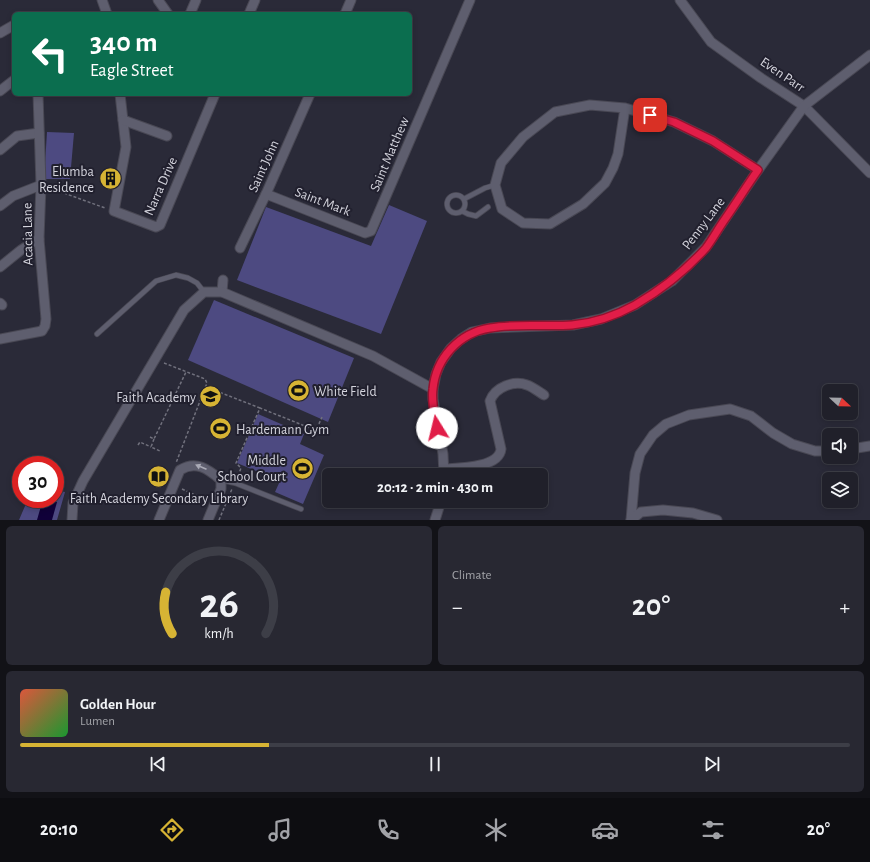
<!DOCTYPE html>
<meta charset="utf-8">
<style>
:root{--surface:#20202a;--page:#282832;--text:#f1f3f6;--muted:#a2a3a8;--line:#3d3e47;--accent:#d7b434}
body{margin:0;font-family:"Alegreya Sans",sans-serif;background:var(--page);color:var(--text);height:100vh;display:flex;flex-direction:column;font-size:15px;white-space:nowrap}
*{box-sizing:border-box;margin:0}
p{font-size:13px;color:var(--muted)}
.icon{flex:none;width:22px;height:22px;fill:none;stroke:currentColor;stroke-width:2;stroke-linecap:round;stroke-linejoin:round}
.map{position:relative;height:520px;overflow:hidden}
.details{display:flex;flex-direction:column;gap:6px;padding:6px;background:#121217;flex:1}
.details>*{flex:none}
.top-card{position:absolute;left:12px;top:12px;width:400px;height:84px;border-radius:6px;box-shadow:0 2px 6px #0003,0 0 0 1px var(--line);background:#0b6e4f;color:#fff;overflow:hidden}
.needle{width:26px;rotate:112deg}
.tools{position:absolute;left:822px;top:384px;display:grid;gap:8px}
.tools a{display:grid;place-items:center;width:36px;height:36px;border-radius:6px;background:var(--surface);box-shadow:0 2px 6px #0003,0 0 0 1px var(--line);font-size:20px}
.speed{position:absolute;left:12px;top:456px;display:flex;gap:8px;font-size:20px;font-weight:700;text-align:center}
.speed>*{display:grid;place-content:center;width:52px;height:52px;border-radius:50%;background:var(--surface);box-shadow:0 2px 6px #0003,0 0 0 1px var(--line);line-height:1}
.speed .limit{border:6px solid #d22;background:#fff;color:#111}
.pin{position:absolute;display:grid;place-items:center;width:34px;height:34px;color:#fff;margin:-17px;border-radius:8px;box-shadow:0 2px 6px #0006}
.me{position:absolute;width:44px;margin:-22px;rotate:351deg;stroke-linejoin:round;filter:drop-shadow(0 0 3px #0008)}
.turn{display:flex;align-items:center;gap:14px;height:84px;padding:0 12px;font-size:18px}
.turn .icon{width:52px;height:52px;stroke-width:2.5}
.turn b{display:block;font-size:28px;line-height:34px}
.big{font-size:30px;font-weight:700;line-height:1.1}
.details .tile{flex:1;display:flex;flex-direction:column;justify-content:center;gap:6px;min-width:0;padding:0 14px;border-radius:6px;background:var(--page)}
.details .dial{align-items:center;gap:0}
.dial svg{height:104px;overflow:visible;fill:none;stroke:var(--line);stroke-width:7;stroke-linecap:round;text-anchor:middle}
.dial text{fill:var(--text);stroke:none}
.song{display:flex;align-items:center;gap:12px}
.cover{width:48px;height:48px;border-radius:6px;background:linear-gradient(135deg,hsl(10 70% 55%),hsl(130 70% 35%))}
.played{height:4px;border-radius:2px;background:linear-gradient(90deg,var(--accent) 30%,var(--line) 30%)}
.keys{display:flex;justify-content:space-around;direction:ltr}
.heat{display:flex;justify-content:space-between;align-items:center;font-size:22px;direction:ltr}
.details .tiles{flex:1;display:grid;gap:6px;grid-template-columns:1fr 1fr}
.tile:last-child{grid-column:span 2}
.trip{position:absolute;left:322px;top:468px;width:226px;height:40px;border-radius:6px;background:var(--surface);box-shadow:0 2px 6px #0003,0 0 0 1px var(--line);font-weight:700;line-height:40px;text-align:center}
.dock{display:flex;height:64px;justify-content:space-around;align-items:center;background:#0d0d11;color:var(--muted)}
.dock .icon{width:28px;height:28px}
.dock .active{color:var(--accent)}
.dock b{font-size:18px;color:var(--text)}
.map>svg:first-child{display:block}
</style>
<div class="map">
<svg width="870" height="520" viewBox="0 0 870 520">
<rect width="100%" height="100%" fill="#2a2a38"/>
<g fill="#4d4a81">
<path d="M47 132 74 133 70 179H44Z"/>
<path d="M389 205 427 221 381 334 237 280 266 207 371 246Z"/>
<path d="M214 300 354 358 328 422 188 360Z"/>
<path d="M258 414 304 434 300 444 324 455 303 504 275 492 280 481 237 463Z"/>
<path d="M55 490 65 492 57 520H19L28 499H55Z"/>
</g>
<path fill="#100039" d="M43 499 57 502 52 520H37Z"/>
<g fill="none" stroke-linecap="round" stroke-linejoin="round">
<defs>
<g id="service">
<circle cx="456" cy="204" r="9"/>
<path d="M464 199 485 188 495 185"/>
<path d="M462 211 468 214 476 216 488 207"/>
<path d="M97 334 156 281 176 275 188 278 197 283 204 292"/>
<path d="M221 480 235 483 301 509"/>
</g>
<g id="minor">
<path d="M102 0 107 14"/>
<path d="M158 0 168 14"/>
<path d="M680 0 711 42 761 78 804 106 870 173"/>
<path d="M190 14 196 0"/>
<path d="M249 14 255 0"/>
<path d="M345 14 351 0"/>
<path d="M0 33 14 25"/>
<path d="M0 91 14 80"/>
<path d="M120 94 126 147 114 211 156 227 160 225 215 94"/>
<path d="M625 108 618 154 613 168 605 183 583 204 550 224 523 223 502 209 495 185 501 163 523 137 555 112 590 105 625 108 674 122 713 141 758 170"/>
<path d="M123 120 167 136"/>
<path d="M0 150 17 136 39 133"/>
<path d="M266 194 365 233 371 231 470 0"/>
<path d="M0 206 13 196 41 185"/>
<path d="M240 248 266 194 310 94"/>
<path d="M0 267 21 250 39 239"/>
<path d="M222 292 223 280"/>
<path d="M0 303 2 305"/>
<path d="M0 339 42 331 45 326 46 319 39 239 41 185 38 94"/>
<path d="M851 449 870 446"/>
<path d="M444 469C459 468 499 468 501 449L490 401C495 387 514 380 527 385 533 387 539 392 544 395"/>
<path d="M444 475 443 454 433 399V389L436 374 441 362 451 348 461 339 472 332 490 328 573 325 601 319 635 305 672 281 706 247 758 170 804 106 870 55"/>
<path d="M72 520 73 503 83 481 184 310 204 292H222L373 356 433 389"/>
<path d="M159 520 180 470C196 460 208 469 221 480V489L208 520"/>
<path d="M435 520 441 501"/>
<path d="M631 520 635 473 640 454 653 435 666 424 689 415 730 409 751 416 773 433 792 444 815 451H829"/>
<path d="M631 520 641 512 663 510 693 513 717 520"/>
</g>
</defs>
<use href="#service" stroke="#494854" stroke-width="6"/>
<use href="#minor" stroke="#494854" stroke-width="11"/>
<g stroke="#71717d" stroke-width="1.5" stroke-dasharray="3 2" stroke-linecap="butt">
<path d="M50 188 105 208"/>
<path d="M164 363 205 379 207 383 176 463"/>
<path d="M206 387 260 408"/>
<path d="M150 437 154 439 186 372"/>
<path d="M154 439 151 447 160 451"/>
<path d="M138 445 140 442 151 447"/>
<path d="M238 476 241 468 236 463 260 408 310 428 318 426 322 417"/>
<path d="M182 489 206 500"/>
<path d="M219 520 232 489"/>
</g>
<use href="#service" stroke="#5e5e6e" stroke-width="4.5"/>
<use href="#minor" stroke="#5e5e6e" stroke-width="9"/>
</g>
<defs><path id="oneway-solid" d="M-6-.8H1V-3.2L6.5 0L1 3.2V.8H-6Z"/></defs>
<use fill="#aaaab6" href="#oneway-solid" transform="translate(201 467) rotate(-157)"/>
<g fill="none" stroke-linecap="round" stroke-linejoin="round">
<defs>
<path id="route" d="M437 428C435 416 431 402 433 389 436 358 459 333 490 328 517 323 545 327 572 325 594 323 617 315 635 305 661 290 686 270 706 248 712 240 717 231 723 222 735 205 746 187 758 170L713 141 674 122 650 115"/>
</defs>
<use href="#route" stroke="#92132f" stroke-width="10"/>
<use href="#route" stroke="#e11d48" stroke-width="7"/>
</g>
<defs>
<symbol id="building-disc" viewBox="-11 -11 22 22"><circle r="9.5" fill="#d7b434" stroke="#21202e"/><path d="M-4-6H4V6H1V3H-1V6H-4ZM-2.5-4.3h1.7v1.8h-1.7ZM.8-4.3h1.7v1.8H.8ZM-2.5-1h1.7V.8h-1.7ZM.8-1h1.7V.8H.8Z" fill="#111"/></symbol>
<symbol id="stadium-disc" viewBox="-11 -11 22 22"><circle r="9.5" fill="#d7b434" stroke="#21202e"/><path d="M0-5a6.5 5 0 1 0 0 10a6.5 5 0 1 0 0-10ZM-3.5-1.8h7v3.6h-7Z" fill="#111"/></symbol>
<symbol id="school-disc" viewBox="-11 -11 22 22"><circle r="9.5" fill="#d7b434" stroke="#21202e"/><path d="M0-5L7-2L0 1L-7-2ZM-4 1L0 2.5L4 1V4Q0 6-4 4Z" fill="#111"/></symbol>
<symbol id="library-disc" viewBox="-11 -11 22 22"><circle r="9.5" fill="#d7b434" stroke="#21202e"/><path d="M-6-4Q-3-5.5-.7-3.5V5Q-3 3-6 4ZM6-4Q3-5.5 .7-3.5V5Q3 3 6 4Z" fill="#111"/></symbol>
</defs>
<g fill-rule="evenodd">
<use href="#building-disc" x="98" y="166" width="25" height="25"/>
<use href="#stadium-disc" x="286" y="378" width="25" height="25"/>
<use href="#school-disc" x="198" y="384" width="25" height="25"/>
<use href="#stadium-disc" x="208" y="416" width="25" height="25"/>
<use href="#stadium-disc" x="290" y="456" width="25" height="25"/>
<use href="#library-disc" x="146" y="464" width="25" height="25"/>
</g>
<g text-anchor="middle" stroke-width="4" stroke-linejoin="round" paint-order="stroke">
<g font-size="14" fill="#d3d3dc" stroke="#21202e">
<text transform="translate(783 74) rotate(34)" y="5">Even Parr</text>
<text transform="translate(389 154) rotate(-67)" y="5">Saint Matthew</text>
<text transform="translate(263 166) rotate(-66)" y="5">Saint John</text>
<text transform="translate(160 186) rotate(-66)" y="5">Narra Drive</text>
<text transform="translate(323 201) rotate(21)" y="5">Saint Mark</text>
<text transform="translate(703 223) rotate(-53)" y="5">Penny Lane</text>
<text transform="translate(27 234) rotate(-91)" y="5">Acacia Lane</text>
</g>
<g font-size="14" fill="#d3d3dc" stroke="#21202e" text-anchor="end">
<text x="94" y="176">Elumba<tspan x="94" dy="16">Residence</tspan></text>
<text x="314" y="396" text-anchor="start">White Field</text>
<text x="196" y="402">Faith Academy</text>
<text x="236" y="434" text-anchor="start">Hardemann Gym</text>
<text x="286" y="465">Middle<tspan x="286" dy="16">School Court</tspan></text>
<text x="159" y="503" text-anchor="middle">Faith Academy Secondary Library</text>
</g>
</g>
</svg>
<div class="tools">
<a><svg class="needle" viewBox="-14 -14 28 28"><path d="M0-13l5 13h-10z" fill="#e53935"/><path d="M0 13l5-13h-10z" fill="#a2a3a8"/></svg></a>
<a><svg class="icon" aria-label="sound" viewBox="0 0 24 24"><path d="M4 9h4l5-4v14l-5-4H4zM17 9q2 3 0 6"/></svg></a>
<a><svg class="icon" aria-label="layers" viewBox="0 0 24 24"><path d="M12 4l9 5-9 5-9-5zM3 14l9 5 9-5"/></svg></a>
</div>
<div class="speed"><div class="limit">30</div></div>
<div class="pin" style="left:650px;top:115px;background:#d93025"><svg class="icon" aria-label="arrive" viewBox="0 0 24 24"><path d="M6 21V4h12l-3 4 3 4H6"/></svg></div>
<svg class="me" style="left:437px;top:428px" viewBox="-20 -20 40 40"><circle r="19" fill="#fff"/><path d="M0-13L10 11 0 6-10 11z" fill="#e11d48"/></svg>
<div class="trip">20:12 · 2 min · 430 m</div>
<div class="top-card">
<div class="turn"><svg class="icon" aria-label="left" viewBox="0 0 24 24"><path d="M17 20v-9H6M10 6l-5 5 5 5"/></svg><div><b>340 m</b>Eagle Street</div></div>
</div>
</div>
<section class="details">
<div class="tiles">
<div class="tile dial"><svg viewBox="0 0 100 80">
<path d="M14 69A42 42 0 1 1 86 69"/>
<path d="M14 69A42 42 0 0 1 9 37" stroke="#d7b434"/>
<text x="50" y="56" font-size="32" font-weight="700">26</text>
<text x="50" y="72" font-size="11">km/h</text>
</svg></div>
<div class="tile"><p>Climate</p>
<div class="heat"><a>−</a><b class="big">20°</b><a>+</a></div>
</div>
<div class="tile">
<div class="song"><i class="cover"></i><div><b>Golden Hour</b><p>Lumen</p></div></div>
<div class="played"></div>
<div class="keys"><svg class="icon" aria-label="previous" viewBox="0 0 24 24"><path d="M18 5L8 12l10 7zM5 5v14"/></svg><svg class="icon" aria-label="pause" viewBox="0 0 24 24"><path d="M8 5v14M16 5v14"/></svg><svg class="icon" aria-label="next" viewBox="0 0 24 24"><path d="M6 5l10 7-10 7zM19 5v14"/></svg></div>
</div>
</div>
</section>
<nav class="dock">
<b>20:10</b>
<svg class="icon active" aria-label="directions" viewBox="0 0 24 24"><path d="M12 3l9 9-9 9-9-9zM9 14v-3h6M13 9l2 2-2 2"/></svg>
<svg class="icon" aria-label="music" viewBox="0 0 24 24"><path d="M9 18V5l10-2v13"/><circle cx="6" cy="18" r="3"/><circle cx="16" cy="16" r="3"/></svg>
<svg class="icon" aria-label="phone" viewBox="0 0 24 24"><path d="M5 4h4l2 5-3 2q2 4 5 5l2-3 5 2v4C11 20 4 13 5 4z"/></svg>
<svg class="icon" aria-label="climate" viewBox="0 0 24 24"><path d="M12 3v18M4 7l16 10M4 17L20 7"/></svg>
<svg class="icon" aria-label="car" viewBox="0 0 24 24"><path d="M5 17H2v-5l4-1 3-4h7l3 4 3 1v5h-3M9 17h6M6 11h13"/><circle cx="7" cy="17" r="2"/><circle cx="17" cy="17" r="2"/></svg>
<svg class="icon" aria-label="filters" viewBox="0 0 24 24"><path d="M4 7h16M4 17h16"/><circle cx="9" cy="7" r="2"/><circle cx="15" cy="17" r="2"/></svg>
<b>20°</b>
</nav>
